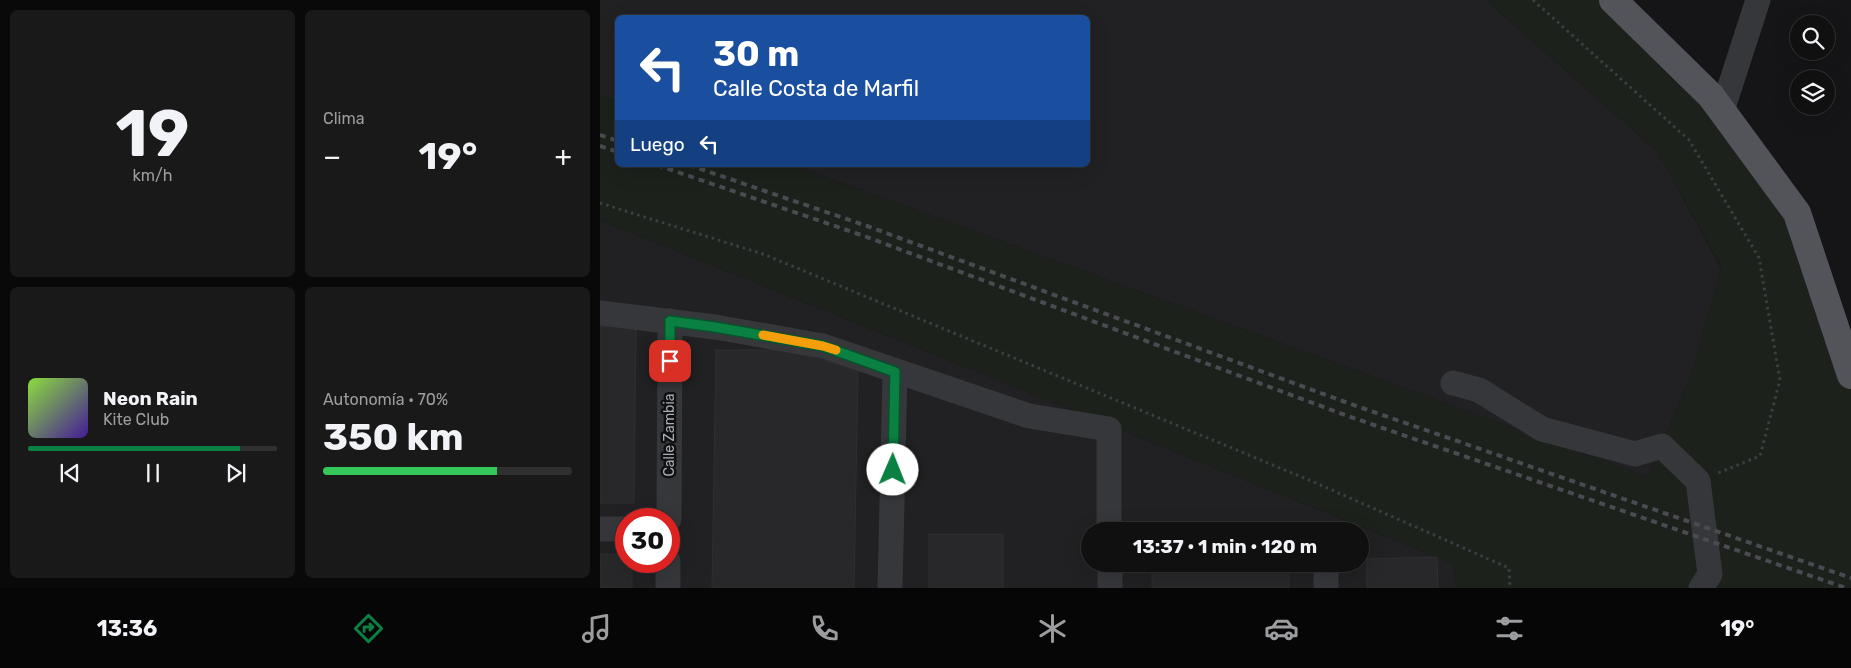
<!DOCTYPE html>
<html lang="es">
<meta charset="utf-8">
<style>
:root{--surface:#101011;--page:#19191a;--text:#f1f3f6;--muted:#9c9d9f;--line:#303031;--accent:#0b8043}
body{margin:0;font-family:Rubik,sans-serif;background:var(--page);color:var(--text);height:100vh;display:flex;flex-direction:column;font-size:19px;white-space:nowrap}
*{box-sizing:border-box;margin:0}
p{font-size:16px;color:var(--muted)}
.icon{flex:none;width:28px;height:28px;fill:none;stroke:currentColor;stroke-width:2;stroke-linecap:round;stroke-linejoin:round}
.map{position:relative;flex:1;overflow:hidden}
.drawer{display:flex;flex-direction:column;gap:10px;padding:10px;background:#090909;width:600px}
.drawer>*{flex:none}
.hud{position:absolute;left:15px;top:15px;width:475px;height:152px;border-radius:8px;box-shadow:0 5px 20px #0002,0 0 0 1px var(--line);background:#1a4fa0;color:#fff;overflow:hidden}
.controls{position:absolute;left:1190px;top:15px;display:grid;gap:10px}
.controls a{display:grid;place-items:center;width:45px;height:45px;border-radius:50%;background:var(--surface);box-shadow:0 5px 20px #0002,0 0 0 1px var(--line);font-size:25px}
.speed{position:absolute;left:15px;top:508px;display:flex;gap:10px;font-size:25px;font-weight:700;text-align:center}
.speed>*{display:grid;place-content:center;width:65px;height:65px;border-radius:50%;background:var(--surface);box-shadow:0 5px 20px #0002,0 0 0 1px var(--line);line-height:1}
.speed .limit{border:8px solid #d22;background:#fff;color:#111}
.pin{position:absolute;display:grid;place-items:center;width:42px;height:42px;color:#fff;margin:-21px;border-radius:10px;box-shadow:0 2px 8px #0006}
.me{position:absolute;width:55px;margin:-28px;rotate:1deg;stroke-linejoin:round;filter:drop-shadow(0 0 4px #0008)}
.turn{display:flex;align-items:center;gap:18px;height:105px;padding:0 15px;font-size:22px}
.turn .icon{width:65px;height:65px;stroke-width:2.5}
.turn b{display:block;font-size:35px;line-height:42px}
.then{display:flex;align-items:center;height:48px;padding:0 15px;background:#0003;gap:10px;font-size:19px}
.big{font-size:38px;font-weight:700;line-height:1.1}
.drawer .widget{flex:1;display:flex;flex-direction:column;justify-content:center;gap:8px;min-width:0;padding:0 18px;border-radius:8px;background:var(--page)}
.drawer .dial{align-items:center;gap:0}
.dial b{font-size:65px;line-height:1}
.song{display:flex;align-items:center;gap:15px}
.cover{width:60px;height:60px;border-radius:8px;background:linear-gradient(135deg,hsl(90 70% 55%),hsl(260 70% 35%))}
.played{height:5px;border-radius:2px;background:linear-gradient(90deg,var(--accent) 85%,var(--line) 85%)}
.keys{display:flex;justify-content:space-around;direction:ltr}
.heat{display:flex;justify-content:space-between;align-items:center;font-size:28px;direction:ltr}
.charge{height:8px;border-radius:4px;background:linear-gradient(90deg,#34c759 70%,var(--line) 0)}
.drawer .tiles{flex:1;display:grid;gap:10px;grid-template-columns:repeat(2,1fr)}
.trip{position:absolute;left:481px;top:522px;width:288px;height:50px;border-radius:25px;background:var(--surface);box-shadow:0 5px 20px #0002,0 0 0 1px var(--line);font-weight:700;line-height:50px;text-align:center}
.menu{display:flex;height:80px;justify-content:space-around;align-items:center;background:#060607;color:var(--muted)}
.menu .icon{width:35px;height:35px}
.menu .on{color:var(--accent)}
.menu b{font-size:22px;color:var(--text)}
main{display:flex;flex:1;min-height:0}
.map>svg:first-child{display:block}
</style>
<main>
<section class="drawer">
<div class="tiles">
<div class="widget dial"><b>19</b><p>km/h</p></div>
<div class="widget"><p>Clima</p>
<div class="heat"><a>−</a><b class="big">19°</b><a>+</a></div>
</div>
<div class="widget">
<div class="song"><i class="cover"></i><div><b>Neon Rain</b><p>Kite Club</p></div></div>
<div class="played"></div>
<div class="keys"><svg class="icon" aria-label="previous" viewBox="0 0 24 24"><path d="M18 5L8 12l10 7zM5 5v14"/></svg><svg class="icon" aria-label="pause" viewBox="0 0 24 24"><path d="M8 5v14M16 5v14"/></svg><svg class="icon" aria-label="next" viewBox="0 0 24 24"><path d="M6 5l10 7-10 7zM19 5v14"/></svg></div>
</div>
<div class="widget"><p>Autonomía · 70%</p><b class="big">350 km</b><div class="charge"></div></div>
</div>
</section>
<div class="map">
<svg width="1251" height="588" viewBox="0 0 1251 588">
<rect width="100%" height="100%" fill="#151517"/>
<g fill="#212123" fill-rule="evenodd">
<path d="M0 0H886L1058 152 1121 268 1092 373 1048 477 193 165H488V18H18L17 101 0 95Z"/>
<path d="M0 220 854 564 855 588H0ZM26 519H69V561H26ZM490 531H760V564H490Z"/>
</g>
<path fill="#1c211c" d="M886 0H1005L1142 149 1211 265 1245 362 1251 389V588H855L854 564 0 220V95L17 101 18 165H193L1048 477 1092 373 1121 267 1058 152Z"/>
<g fill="#28282a" stroke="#2f2f32">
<path d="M0 326H36L34 503H0Z"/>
<path d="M116 350H185L258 370 254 588H112Z"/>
<rect x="329" y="534" width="74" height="54"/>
<path d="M0 554H26V561H32V588H0Z"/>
<path d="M837 557 838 588H767V559Z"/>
<rect x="552" y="564" width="137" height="24"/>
</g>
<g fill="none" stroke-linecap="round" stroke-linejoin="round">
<g stroke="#3c3e42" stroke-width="3" stroke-dasharray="2.5 4" stroke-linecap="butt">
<path d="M933 0 1089 140 1159 258 1180 380 1160 456 1118 473"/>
<path d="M0 203 163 254 709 480 909 568 910 588"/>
</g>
<g stroke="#36373b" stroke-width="25">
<path d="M1122 111 1158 0"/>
<path d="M0 313 115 327 223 346 429 416 509 429V531"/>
<path d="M853 383 879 390 942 429 1035 454 1062 446 1098 481 1110 574 1101 588"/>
<path d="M69 519 70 321"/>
<path d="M0 529H26"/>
<path d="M510 564V588"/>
<path d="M68 588V561"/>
<path d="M290 588 295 372"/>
<path d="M726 588V564"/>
</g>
<path stroke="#53545a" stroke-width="28" d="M1013 0 1111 96 1197 213 1251 375"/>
<g stroke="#4a4b50" stroke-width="4" stroke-dasharray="6 5" stroke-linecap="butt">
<path d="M0 135 18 141"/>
<path d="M0 146 18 152"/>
<path d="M57 165 264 236 745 415 1246 588"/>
<path d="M89 165 267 226 745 402 1251 578"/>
</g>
</g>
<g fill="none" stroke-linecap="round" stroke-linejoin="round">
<defs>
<path id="route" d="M70 361V321L115 327 223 346 295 372 293 470"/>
</defs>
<use href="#route" stroke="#07532c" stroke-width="12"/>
<use href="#route" stroke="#0b8043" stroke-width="9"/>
<path stroke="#f59e0b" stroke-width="9" d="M163 335 223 346 236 350"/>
</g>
<g text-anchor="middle" stroke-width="5" stroke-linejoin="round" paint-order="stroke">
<g font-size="14" fill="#a8acb5" stroke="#101012">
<text transform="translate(69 435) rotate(-90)" y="5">Calle Zambia</text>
</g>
</g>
</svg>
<div class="controls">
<a><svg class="icon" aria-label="search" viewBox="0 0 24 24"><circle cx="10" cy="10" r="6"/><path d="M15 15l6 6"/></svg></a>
<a><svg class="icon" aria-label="layers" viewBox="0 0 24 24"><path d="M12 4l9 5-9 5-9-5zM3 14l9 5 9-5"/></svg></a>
</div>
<div class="speed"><div class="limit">30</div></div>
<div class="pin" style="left:70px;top:361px;background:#d93025"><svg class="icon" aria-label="arrive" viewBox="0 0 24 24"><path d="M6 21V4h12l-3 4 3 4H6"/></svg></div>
<svg class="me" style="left:293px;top:470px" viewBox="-20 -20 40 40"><circle r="19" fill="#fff"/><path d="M0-13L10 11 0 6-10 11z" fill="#0b8043"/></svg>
<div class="trip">13:37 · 1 min · 120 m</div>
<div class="hud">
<div class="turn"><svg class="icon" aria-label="left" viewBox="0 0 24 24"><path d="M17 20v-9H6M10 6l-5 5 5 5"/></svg><div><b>30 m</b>Calle Costa de Marfil</div></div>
<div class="then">Luego<svg class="icon" aria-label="left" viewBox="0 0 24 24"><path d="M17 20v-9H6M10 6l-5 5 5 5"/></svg></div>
</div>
</div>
</main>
<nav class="menu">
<b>13:36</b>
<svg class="icon on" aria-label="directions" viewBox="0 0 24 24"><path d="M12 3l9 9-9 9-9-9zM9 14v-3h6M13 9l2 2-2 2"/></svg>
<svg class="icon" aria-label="music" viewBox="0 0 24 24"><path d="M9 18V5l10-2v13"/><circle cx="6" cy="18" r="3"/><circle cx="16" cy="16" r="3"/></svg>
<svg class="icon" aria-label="phone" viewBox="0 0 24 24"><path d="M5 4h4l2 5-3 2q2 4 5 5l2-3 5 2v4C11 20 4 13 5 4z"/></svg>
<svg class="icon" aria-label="climate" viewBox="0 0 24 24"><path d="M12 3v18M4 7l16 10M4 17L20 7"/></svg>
<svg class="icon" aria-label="car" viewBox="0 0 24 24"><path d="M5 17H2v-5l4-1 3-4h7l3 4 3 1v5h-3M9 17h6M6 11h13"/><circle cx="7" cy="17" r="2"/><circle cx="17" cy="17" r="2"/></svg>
<svg class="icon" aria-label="filters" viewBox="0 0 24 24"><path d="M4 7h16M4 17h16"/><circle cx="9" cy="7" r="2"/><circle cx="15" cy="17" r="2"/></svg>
<b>19°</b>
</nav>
